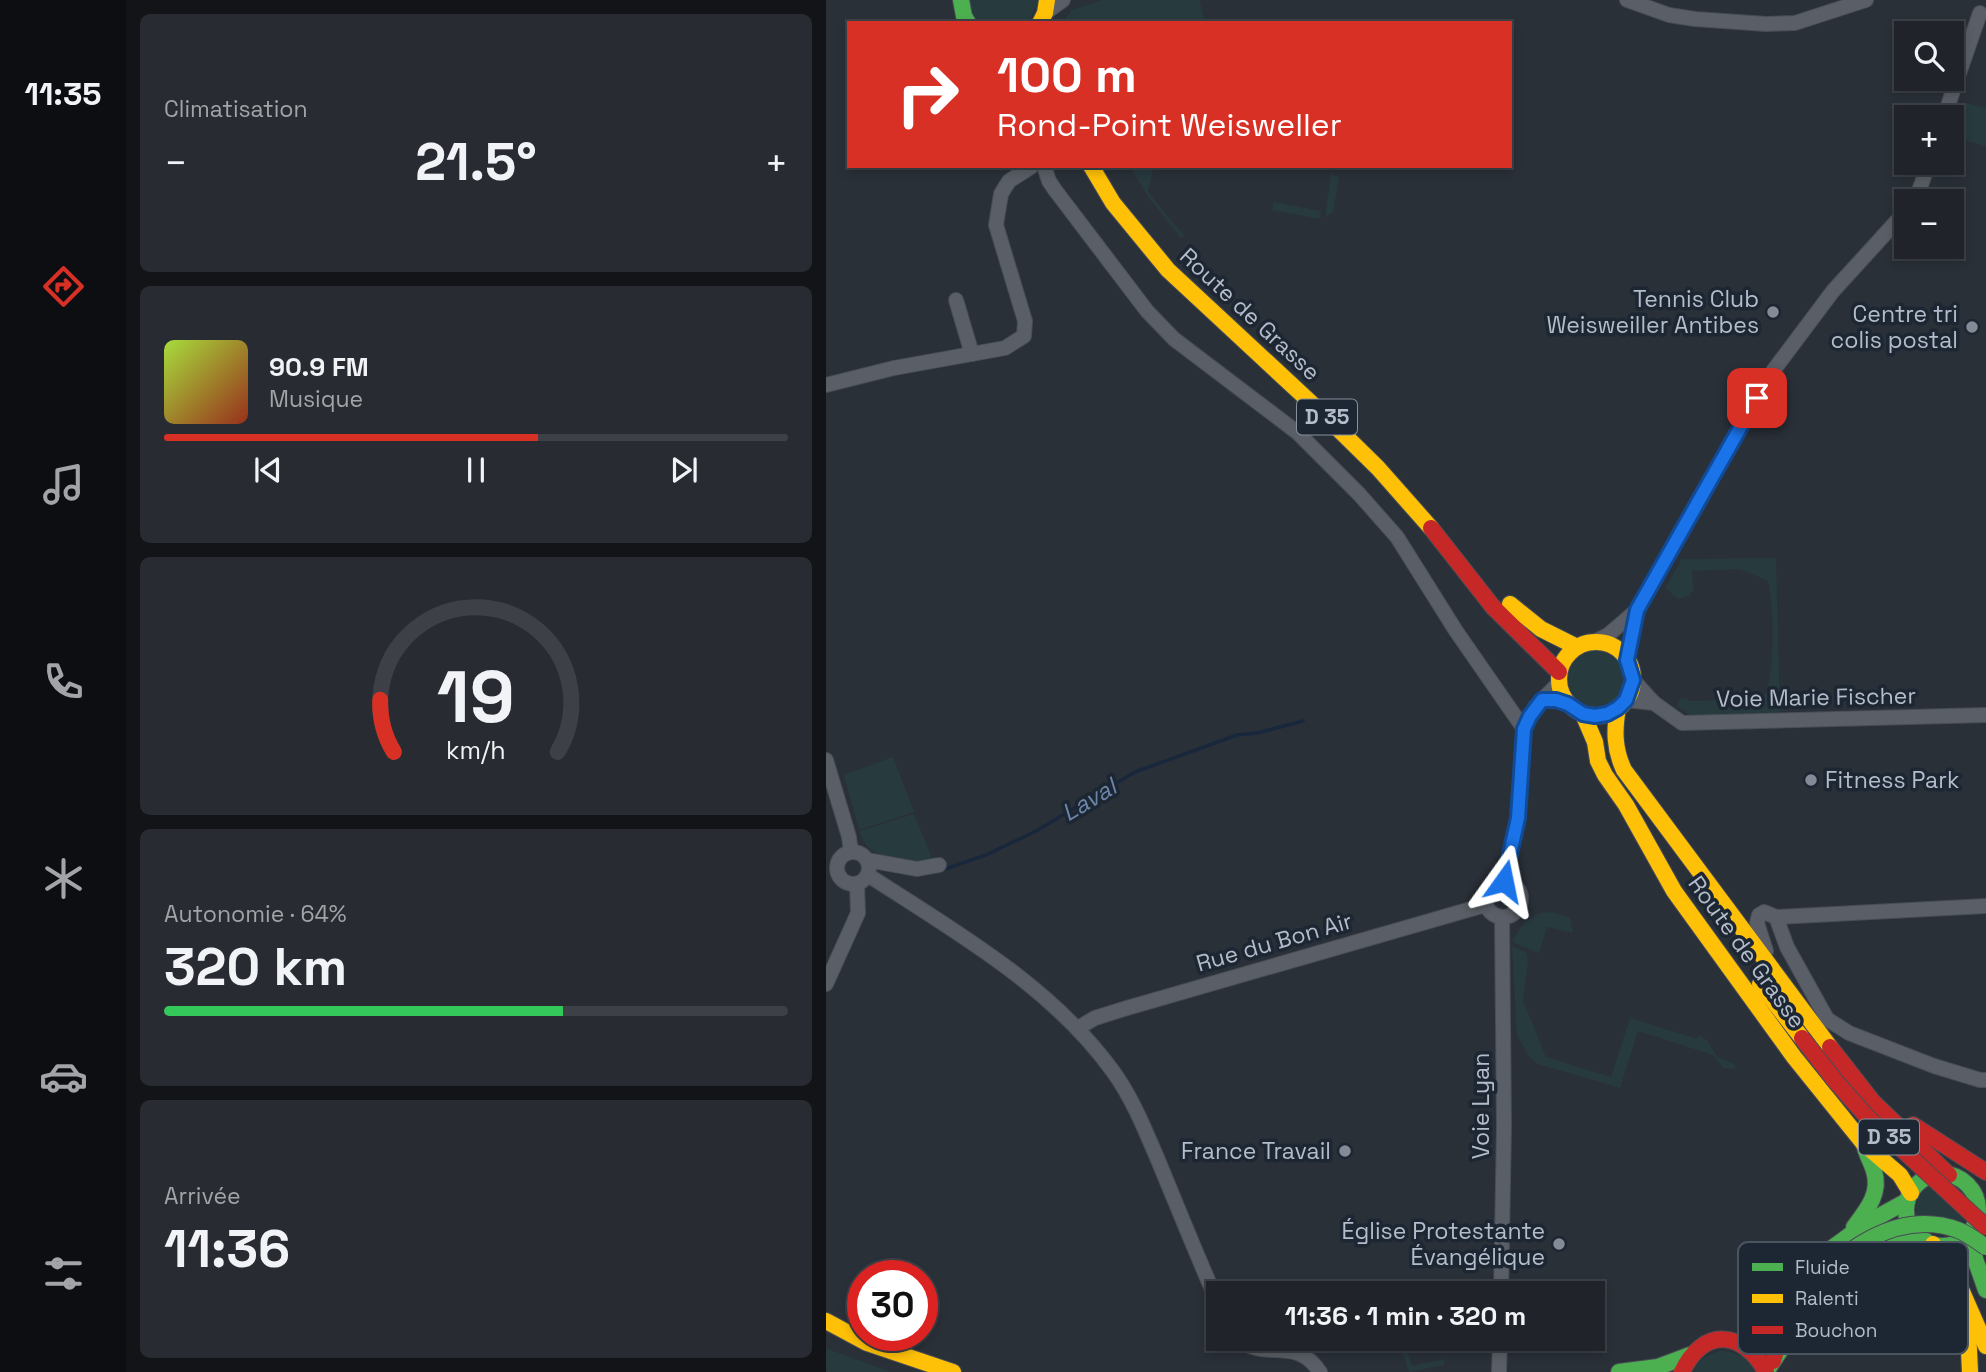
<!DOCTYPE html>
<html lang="fr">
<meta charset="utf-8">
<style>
:root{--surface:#20242a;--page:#282c32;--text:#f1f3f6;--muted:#a2a4a8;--line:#3d4147;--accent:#d93025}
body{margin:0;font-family:"Space Grotesk",sans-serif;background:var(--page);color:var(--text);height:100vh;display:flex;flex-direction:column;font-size:26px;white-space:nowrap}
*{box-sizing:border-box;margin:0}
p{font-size:23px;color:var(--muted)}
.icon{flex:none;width:38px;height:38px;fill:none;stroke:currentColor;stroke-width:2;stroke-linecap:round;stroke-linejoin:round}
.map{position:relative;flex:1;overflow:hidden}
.drawer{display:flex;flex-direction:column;gap:14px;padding:14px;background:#121417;width:700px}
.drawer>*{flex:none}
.guide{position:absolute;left:21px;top:21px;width:665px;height:147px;border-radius:0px;box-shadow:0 4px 10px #0003,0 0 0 2px var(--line);background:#d93025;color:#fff;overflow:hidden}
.fabs{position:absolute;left:1068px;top:21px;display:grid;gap:14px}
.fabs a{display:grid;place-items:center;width:70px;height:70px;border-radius:0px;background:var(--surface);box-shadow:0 4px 10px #0003,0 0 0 2px var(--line);font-size:35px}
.speed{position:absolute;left:21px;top:1260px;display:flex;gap:14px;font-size:35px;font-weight:700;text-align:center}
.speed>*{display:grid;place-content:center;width:91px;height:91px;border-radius:50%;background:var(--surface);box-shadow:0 4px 10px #0003,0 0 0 2px var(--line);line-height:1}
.speed .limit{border:10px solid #d22;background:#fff;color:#111}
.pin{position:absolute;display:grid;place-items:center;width:60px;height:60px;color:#fff;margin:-30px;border-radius:14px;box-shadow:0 4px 10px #0006}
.me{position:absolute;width:77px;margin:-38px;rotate:12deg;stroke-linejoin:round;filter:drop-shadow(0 0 5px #0008)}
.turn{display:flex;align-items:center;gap:24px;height:147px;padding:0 35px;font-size:32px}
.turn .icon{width:91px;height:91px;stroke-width:2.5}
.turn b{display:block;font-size:49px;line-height:60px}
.big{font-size:52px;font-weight:800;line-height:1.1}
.drawer .card{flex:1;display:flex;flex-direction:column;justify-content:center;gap:10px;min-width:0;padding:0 24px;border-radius:10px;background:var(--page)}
.drawer .dial{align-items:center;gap:0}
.dial svg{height:182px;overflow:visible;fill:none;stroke:var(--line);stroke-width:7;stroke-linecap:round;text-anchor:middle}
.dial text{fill:var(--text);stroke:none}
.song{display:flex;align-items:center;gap:21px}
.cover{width:84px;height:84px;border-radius:10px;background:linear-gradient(135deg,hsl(80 70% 55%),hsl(10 70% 35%))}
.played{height:7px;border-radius:4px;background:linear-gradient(90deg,var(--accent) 60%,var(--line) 60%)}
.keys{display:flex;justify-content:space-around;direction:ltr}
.heat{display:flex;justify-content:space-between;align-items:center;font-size:38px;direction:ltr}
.charge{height:10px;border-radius:5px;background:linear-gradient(90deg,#34c759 64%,var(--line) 0)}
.trip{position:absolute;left:380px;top:1281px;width:399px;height:70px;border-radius:0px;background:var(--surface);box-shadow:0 4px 10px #0003,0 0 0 2px var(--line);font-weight:800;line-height:70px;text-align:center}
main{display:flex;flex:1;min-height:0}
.menu{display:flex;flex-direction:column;width:126px;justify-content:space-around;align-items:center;background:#0d0e11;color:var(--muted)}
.menu .icon{width:49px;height:49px}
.menu .selected{color:var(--accent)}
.menu b{font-size:32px;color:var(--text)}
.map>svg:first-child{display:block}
</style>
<main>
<nav class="menu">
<b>11:35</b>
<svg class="icon selected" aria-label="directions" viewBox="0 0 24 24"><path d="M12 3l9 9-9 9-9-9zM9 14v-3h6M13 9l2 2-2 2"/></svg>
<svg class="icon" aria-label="music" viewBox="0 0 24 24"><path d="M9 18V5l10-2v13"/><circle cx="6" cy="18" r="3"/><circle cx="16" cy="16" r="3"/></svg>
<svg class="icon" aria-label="phone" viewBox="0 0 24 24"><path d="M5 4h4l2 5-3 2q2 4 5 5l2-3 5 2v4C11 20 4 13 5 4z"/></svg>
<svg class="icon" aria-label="climate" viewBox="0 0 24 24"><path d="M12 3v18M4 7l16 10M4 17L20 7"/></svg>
<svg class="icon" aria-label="car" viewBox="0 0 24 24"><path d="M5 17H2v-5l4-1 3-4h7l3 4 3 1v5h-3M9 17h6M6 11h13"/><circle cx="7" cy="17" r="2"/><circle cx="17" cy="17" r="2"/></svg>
<svg class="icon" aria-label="filters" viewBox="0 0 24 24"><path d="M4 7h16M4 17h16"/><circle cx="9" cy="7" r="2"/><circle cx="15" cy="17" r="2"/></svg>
</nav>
<section class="drawer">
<div class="card"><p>Climatisation</p>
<div class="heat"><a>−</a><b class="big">21.5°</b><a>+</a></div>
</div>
<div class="card">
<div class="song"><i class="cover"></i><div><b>90.9 FM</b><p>Musique</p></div></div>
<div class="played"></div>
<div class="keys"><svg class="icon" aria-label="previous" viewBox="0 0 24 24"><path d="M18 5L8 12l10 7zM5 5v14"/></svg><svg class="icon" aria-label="pause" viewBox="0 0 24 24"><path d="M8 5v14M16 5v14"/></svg><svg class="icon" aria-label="next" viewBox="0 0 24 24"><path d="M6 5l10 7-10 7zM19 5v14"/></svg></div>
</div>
<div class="card dial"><svg viewBox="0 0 100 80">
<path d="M14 69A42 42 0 1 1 86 69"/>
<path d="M14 69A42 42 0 0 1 8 46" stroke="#d93025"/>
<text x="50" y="56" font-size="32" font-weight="700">19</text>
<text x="50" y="72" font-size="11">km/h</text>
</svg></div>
<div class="card"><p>Autonomie · 64%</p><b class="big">320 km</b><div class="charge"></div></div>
<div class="card"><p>Arrivée</p><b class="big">11:36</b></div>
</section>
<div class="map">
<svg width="1160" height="1372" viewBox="0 0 1160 1372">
<rect width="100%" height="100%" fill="#2a3038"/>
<g fill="#273a3e">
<path d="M143 0H211V3L203 23H150Z"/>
<path d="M277 0H373L380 23H236L246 10Z"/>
<path d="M1139 103 1160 108V146L1130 138Z"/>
<path d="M304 166H328L322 192 358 236 355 238 323 198Z"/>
<path d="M505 174 513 177 507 212 499 218Z"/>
<path d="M448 202 495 211 494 219 446 210Z"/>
<path d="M950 558 954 713 865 716 851 706 855 698 866 701 931 699 940 694C949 667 948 609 942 581L914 569 866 571 868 589 863 596 852 599 839 588 856 559Z"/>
<circle cx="770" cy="679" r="28"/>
<path d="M67 757 88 812 33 830 18 775Z"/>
<path d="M88 814 108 863C80 862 42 863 33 831Z"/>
<path d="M718 912 729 913 744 918 747 933 721 927 713 953 686 942C693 927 702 917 718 912Z"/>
<path d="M686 946 701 953 702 962 697 1000 720 1057 785 1077 804 1018 871 1039 873 1035 881 1040 891 1057 907 1063 910 1069 897 1068 887 1055 812 1031 794 1088 712 1064 702 1055 691 1035Z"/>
<path d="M1105 1185 1141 1221 1091 1219C1087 1204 1093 1192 1105 1185Z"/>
<path d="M581 1339H597L579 1344 586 1366 617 1359 619 1365 583 1372 572 1341Z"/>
<path d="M2 1349 65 1372H2L0 1371V1350Z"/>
<path d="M893 1351C911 1351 920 1357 929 1372H867C873 1360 880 1355 893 1351Z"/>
</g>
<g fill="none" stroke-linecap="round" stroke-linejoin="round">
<path stroke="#19273c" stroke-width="3.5" d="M116 870 160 855 210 831 309 772 411 735 431 733 477 721"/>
<defs>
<g id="street">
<path d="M801 0 843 15 869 19 940 24 969 23 1040 0"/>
<path d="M219 13 237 0"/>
<path d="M1118 117 1154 13"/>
<path d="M218 166 223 181 229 190 321 311 348 339 472 433 533 494 571 537 630 631 698 729"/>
<path d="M1087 201 1094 188 1103 163"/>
<path d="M130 300 146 354"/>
<path d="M0 385 68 368 179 348 198 336 199 321 170 225 175 194 183 181 205 167"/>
<path d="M768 642 782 635 811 610"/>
<path d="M801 660 811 610 947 371 1007 291 1080 211"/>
<path d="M807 680 828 703 856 723 1160 715"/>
<path d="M716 700H730L742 704"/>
<path d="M800 700 828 703"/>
<path d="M0 760 23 837 25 852"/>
<circle cx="27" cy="868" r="16"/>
<path d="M41 860 91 869 113 865"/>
<path d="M42 875C128 931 224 985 286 1070 306 1097 319 1130 332 1160 352 1208 371 1256 392 1303"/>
<circle cx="677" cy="899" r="18"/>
<path d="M678 881 692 818 698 729 709 707 733 683"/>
<path d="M950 917 961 947 1001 1019 1023 1033 1108 1066 1154 1080H1160"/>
<path d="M940 951 931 923 933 915 938 912 950 917 1160 906"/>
<path d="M0 984 32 913 31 884"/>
<path d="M252 1028 269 1018 301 1008 659 905"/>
<path d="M675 1293 678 1126 676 918"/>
<path d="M412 1339C440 1362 470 1335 494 1372"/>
<path d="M673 1372 674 1339"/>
</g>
<g id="fast">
<path d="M135 0 138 16 142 23"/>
<circle cx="1116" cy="1210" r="36"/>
<path d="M1028 1227C1041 1210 1055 1193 1048 1171 1045 1161 1040 1154 1038 1144"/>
<path d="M1141 1236 1160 1290"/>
<path d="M915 1342 945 1322 971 1280 990 1260 1039 1224 1081 1201"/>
<path d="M793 1372 832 1367 864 1355"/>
<path d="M940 1372C975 1319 1027 1235 1100 1241"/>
</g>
<g id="slow">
<path d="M214 23 219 13 221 0"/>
<path d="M265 166 287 203 342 270 496 413 552 468 605 528"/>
<path d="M684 604 715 629 751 647"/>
<circle cx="770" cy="679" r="37"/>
<path d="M792 708C788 730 788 749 798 770L1004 1047"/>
<path d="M757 714 769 742 772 761 779 775 800 805 848 891 968 1057 1038 1144 1074 1175 1085 1193"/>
<path d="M934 984 976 1038"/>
<path d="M1107 1244 1134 1287 1160 1346"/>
<path d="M1134 1287 1142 1328 1144 1372"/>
<path d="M0 1321 41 1343 127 1372"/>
</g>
<g id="jam">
<path d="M605 528 667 607 733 672"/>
<path d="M1004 1047 1047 1102 1123 1175"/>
<path d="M1087 1125 1160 1172"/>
<path d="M947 1361 957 1326 971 1298"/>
<path d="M856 1372C877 1327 917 1330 940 1372"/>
</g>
</defs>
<use href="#street" stroke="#484c55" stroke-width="16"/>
<use href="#fast" stroke="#484c55" stroke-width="18"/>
<use href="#slow" stroke="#484c55" stroke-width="18"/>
<use href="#jam" stroke="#484c55" stroke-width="18"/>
<use href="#street" stroke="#5a5e66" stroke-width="14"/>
<use href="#fast" stroke="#4caf50" stroke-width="16"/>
<use href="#slow" stroke="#ffc107" stroke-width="16"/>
<use href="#jam" stroke="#c62828" stroke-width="16"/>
<defs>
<path id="fast-bridge" d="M971 1298C1013 1255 1068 1207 1132 1230 1142 1234 1151 1241 1160 1247"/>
<path id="jam-bridge" d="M976 1038 1010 1082 1042 1118 1160 1227"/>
</defs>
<use href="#fast-bridge" stroke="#484c55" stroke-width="18" stroke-linecap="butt"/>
<use href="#jam-bridge" stroke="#484c55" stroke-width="18" stroke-linecap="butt"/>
<use href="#fast-bridge" stroke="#4caf50" stroke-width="16"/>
<use href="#jam-bridge" stroke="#c62828" stroke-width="16"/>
</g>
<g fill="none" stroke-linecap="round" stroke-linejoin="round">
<defs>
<path id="route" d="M678 881 692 818 698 729 704 716 716 700H730L742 704 757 714 769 716 781 714 792 708 800 700 807 680 801 660 811 610 931 398"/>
</defs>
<use href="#route" stroke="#114b97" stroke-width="18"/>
<use href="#route" stroke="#1a73e8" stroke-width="12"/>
</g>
<g fill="#848b96" stroke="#1d2633" stroke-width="2.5">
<circle cx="947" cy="312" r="7"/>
<circle cx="1146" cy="327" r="7"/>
<circle cx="985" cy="780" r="7"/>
<circle cx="519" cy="1151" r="7"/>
<circle cx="733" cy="1244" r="7"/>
</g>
<g text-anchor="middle" stroke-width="7" stroke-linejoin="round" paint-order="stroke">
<g fill="#1d2633" stroke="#878f9c" stroke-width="2">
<rect x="471" y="399.5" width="60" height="35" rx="5"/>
<rect x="1033" y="1119.5" width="60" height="35" rx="5"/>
</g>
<g font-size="21" font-weight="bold" fill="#b4bcc9">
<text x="501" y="424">D 35</text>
<text x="1063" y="1144">D 35</text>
</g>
<g font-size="23" fill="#b4bcc9" stroke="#1d2633" text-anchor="end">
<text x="933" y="307">Tennis Club<tspan x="933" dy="26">Weisweiller Antibes</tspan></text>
<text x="1132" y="322">Centre tri<tspan x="1132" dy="26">colis postal</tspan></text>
<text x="999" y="788" text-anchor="start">Fitness Park</text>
<text x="505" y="1159">France Travail</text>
<text x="719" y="1239">Église Protestante<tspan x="719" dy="26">Évangélique</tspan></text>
</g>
<g font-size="23" fill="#b4bcc9" stroke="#1d2633">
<text transform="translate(424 314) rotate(43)" y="8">Route de Grasse</text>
<text transform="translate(990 697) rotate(-1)" y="8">Voie Marie Fischer</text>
<text transform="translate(448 942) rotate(-16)" y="8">Rue du Bon Air</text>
<text transform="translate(921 952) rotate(54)" y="8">Route de Grasse</text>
<text transform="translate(655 1106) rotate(-90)" y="8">Voie Lyan</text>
</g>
<g font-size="24" font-style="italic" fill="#6d86a8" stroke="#1d2633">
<text transform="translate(263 800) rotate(-31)" y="8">Laval</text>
</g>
</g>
<rect x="912" y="1242" width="230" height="112" rx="10" fill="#1d2633" stroke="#4a5360" stroke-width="2"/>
<rect x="926" y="1263" width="31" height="8" fill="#4caf50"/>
<rect x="926" y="1294" width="31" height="9" fill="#ffc107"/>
<rect x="926" y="1326" width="31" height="8" fill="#c62828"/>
<g font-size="19" fill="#b4bcc9">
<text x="969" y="1274">Fluide</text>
<text x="969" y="1305">Ralenti</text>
<text x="969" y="1337">Bouchon</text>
</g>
</svg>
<div class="fabs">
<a><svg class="icon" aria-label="search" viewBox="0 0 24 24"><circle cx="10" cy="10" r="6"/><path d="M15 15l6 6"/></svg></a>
<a>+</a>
<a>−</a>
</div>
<div class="speed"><div class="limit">30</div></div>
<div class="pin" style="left:931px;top:398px;background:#d93025"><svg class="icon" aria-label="arrive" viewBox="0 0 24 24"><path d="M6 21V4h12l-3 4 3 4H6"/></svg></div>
<svg class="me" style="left:678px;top:881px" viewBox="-20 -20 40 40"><path d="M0-17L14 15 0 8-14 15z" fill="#1a73e8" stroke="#fff" stroke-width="4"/></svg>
<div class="trip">11:36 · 1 min · 320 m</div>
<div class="guide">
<div class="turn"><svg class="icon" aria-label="right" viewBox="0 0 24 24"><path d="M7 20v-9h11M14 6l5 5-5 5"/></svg><div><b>100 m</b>Rond-Point Weisweller</div></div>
</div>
</div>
</main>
